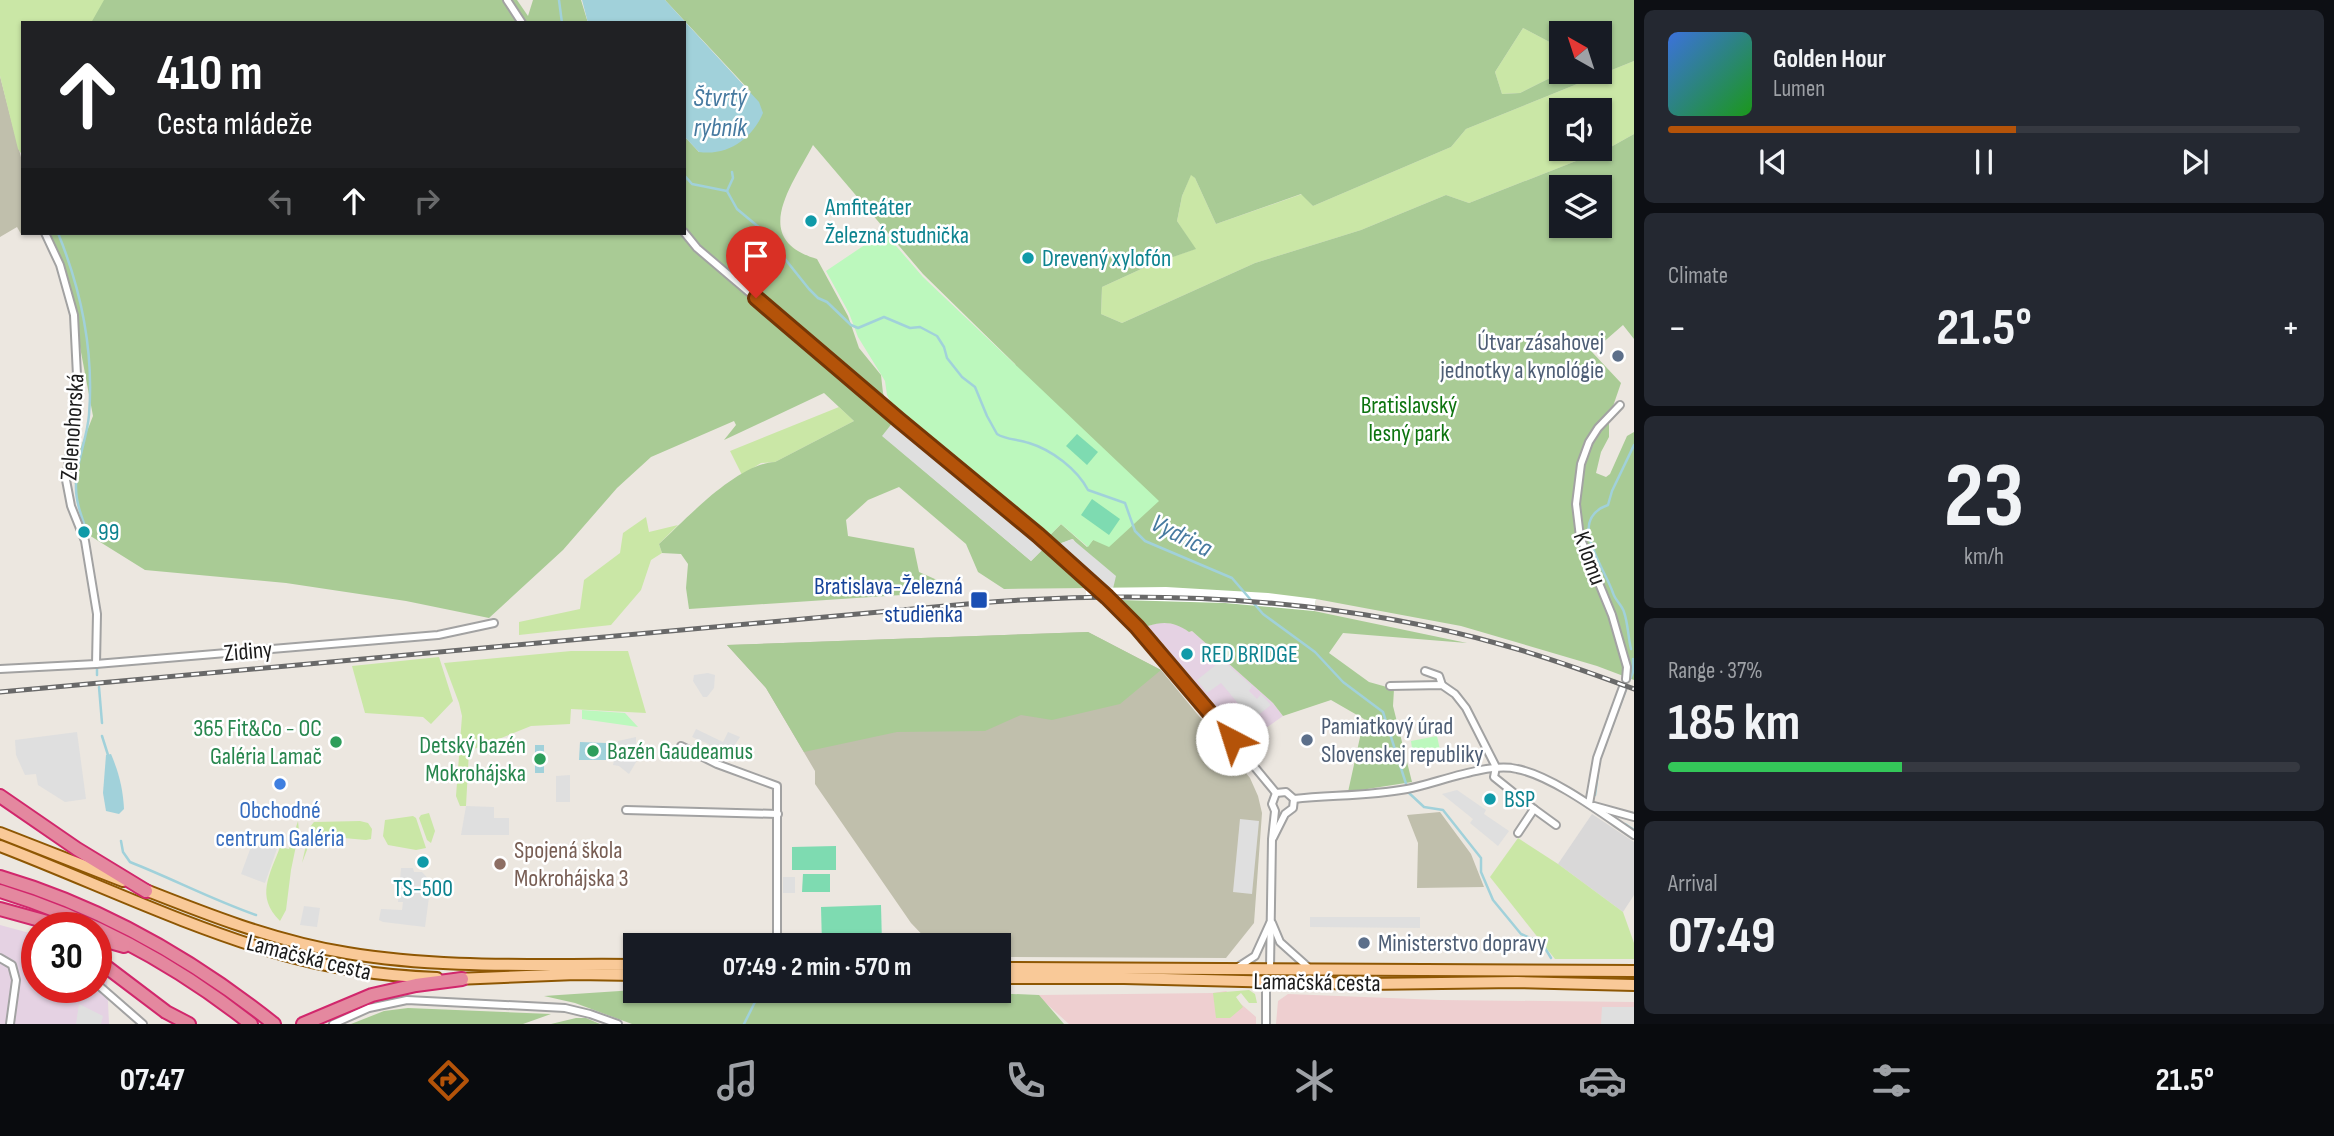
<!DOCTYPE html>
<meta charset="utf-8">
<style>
:root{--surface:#171b24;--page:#242831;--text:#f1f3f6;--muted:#9ea1a6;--line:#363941;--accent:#b45309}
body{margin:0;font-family:"Sofia Sans Condensed",sans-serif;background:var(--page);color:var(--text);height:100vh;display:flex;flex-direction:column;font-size:26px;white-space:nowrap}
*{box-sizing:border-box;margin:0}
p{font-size:23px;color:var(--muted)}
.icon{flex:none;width:38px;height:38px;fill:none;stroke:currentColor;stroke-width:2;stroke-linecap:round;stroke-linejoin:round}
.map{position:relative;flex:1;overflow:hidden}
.sheet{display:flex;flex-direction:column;gap:10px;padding:10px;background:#0d0f14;width:700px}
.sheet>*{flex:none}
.guide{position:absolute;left:21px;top:21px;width:665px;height:214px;border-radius:0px;box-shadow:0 2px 5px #0004;background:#202124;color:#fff;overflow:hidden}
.needle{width:46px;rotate:321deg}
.buttons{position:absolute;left:1549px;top:21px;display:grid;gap:14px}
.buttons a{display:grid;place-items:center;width:63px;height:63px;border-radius:0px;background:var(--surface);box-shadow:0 2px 5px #0004;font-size:35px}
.speed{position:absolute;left:21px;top:912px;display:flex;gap:14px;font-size:35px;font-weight:700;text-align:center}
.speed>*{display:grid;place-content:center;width:91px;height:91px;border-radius:50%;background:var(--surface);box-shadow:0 2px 5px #0004;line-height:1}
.speed .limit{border:10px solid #d22;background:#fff;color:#111}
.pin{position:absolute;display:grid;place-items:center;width:60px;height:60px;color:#fff;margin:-72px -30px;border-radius:50% 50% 50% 0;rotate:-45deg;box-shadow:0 0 7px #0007}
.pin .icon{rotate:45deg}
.me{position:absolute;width:77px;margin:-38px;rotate:320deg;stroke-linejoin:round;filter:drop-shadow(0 0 5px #0008)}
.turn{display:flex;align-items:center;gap:24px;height:147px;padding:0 21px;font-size:32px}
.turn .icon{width:91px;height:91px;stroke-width:2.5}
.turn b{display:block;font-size:49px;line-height:60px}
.lanes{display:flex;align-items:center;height:66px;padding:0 21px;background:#0003;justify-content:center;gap:35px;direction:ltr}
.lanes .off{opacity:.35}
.big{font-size:52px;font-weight:700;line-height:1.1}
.sheet .tile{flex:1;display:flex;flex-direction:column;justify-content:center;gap:10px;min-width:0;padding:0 24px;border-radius:10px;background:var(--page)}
.sheet .dial{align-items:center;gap:0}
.dial b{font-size:91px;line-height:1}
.song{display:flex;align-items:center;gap:21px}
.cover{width:84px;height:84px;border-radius:10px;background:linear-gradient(135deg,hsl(220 70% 55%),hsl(120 70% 35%))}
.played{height:7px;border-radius:4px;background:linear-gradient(90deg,var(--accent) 55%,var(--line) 55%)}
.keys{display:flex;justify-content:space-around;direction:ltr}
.heat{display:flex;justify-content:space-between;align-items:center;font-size:38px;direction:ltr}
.charge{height:10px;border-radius:5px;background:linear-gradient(90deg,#34c759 37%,var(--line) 0)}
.trip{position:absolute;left:623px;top:933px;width:388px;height:70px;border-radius:0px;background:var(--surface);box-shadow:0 2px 5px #0004;font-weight:700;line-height:70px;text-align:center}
.dock{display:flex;height:112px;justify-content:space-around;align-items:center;background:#090b0e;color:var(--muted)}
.dock .icon{width:49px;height:49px}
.dock .selected{color:var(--accent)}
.dock b{font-size:32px;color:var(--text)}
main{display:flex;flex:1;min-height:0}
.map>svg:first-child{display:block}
</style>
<main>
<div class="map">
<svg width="1634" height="1024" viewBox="0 0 1634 1024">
<rect width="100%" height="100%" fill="#ece7e0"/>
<path fill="#d9d8d8" d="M1592 814 1634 842V895L1623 912 1558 864Z"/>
<g fill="#eecfd0">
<path d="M1226 991 1256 1017V1024H1069L1039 997V995L1213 993Z"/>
<path d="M1288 994 1440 1000 1634 1002V1024H1276L1278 1001Z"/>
</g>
<g fill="#e5d2e3">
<path d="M1161 622 1179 625 1189 632 1192 631 1273 703 1283 716 1246 742 1148 626Z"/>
<path d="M0 925 37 935V987H96V972L107 980 109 1024H0Z"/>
</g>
<g fill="#c0bfac">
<path d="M0 76 23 165 24 233 21 234 17 227 0 237Z"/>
<path d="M1088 632 1161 670 1250 778 1258 796 1262 813 1254 923 1226 958 999 957V945H932L911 923 815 784V771L766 688 727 645Z"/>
<path d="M1440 812 1471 854 1484 887 1417 888 1418 843 1407 815Z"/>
</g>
<g fill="#cae7a6" fill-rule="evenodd">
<path d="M0 0H132L115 23H23V156L18 149 0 76Z"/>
<path d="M1523 28 1559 47 1556 75 1520 93 1502 94 1495 72Z"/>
<path d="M1634 61V134L1609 148 1469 203 1446 195 1361 230 1255 263 1122 323 1101 314 1102 287 1150 265 1195 249 1177 221 1182 196 1191 174 1195 178 1216 224 1302 194 1313 206 1451 147 1466 129ZM1561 110H1600V149H1561Z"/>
<path d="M839 407 854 421 775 462 761 463 742 475 730 451Z"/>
<path d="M646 517 649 532 678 525 659 544 662 553 651 560 641 590 611 625 519 635V622L580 609 584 580 620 553 623 533Z"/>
<path d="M571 651H628L646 713 571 709 570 724 531 726 469 751 466 806H460L456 796 462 716 459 703 444 663Z"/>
<path d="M439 657 453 701 431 724 423 717 365 713 352 666Z"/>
<path d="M429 813 435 831 431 843 427 840 419 818 421 815Z"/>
<path d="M413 816 416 818 426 848 416 850 388 845 383 836 385 820Z"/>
<path d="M298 821 299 831 291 870 286 910 280 921C255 896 270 875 280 847L289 849Z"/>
<path d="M360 821 368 823 372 829 371 839 366 840 321 836 310 842 302 863 310 827 314 822Z"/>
<path d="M1518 838 1558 864 1623 912 1634 943V959H1555L1490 877Z"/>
<path d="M1553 975 1634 976V980L1553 978Z"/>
<path d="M1249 990 1255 994 1257 1003H1249L1241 993 1236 997 1243 1007 1230 1018H1216L1213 993Z"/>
</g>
<g fill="#a9cb95" fill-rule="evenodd">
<path d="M104 0H517L528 16 533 0H581L588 23H91Z"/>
<path d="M665 0H1634V61L1466 129 1451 147 1313 206 1301 194 1216 224 1195 178 1191 175 1182 196 1177 221 1196 249 1150 265 1102 287 1101 314 1122 323 1255 263 1361 230 1446 195 1469 203 1609 148 1634 134V339L1623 325 1592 352 1621 383 1609 418V437L1601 452 1596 473 1606 477 1610 474 1627 436 1634 432V680L1597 666 1461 626 1316 599 1314 611 1467 643 1343 633 1329 653 1369 682 1394 689 1393 706 1412 782 1348 792 1364 719 1331 700 1283 716 1273 703 1192 631 1189 632C1175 622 1164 621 1148 626L1112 593 1073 539 1056 545 1049 536 1061 524 1087 547 1093 540 1015 364 923 274 813 145C791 187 750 239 817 259L848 316 859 348 881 375 883 393 894 421 883 436 1031 561 1045 547 1088 588 1004 589 978 572 966 544 899 487 868 500 846 520 848 536 914 548 919 572 962 591 689 609 686 588 688 564 681 554 662 553 659 544C687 518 737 464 775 462L854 421 824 393 724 440 736 425 734 421 651 457 617 488 563 550 489 618 406 601 286 583 145 570 84 532 72 469 93 416 74 315 46 233H684V136L699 152 751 92ZM1523 28 1559 47 1556 75 1520 93 1502 94 1495 72ZM1561 33H1600V72H1561ZM1561 187H1600V226H1561Z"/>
<path d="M1088 632 1161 670 1120 704 1052 720 1021 715 985 731 897 732 804 752 766 688 727 645Z"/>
<path d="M635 990H860L884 993 962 992 1039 995 1064 1024H632L575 1003 544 996Z"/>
<path d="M408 1008 551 1014 523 1024H351L384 1011Z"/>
<path d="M576 1018H586L600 1024H551Z"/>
</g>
<g fill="#bcf8bd">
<path d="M884 232 923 277 1159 501 1109 547 1093 540 1088 547 1061 524 1049 536 1023 518 897 414 887 395 885 381 858 337 849 313 826 271Z"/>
<path d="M582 710 625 713 638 727 582 719Z"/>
<path d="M1437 736 1440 750 1413 755 1411 741Z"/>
</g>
<g fill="#7edbb1">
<path d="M1077 434 1098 452 1087 465 1066 446Z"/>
<path d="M1092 499 1120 519 1109 535 1081 515Z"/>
<path d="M836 846V870H792V847Z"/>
<path d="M803 874H830V892H802Z"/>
<path d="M881 905 882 944 822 945 821 907Z"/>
</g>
<g fill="#dfdfdf">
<path d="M894 421 1045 547 1031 561 882 436Z"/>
<path d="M1072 539 1116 576 1112 593 1056 545Z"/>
<path d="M1222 660 1252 686 1249 691 1257 699 1261 694 1271 705 1252 720 1221 683 1207 693 1197 680Z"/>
<path d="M708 673 715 675 714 688 707 697H703L693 681 694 675Z"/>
<path d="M696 729 723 742 728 732 740 737 734 746 743 751 737 761 723 755 722 750 692 737Z"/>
<path d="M77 732 86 799 65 802 38 785 36 774 25 775 16 755 15 740Z"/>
<path d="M636 737V745L645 747 629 774 619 766 613 765 618 741Z"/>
<path d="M570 775V802H556V776Z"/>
<path d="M1457 790 1486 810 1484 814 1509 831 1498 846 1470 823 1473 819 1442 794Z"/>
<path d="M466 806 494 807V818H509V835H461Z"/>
<path d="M1240 819 1259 821 1252 894 1233 892Z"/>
<path d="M271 843 278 846 265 883 241 874 252 844 269 849Z"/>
<path d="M401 868H413L414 872H422L431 882 425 927 383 922 379 920 381 909 402 910 403 902H398Z"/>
<rect x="783" y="877" width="12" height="16"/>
<path d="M304 906 320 908 317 927 300 925Z"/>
<path d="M1310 917H1420V928L1310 927Z"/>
<path d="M79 1004 103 1016 101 1024H76Z"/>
<path d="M1602 1007H1634V1024H1601Z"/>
</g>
<g fill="#a1d1da">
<path d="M582 0H665L759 102 763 113C752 139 728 156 699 152L684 136V23H588Z"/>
<path d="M580 742 606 743V760H579Z"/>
<rect x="535" y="745" width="9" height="28"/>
<path d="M111 754C119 773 123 789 124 809L119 814 106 811 103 793 106 755Z"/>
</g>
<path fill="#fff" d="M1166 587 1268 593 1316 599 1314 611 1225 603 1086 599V588Z"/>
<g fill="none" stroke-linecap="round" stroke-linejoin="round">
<g stroke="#a1d1da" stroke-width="2.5">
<path d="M559 0 562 23"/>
<path d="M684 175 692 184 727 191 737 209 761 229 809 289 818 298 827 302 851 325 858 328 884 317 910 328 920 327 937 336 944 347 947 358 962 377 975 387 987 416 997 434C1006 440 1018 439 1029 443 1052 450 1077 469 1088 490L1125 503 1135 531 1145 541 1232 578 1263 614 1315 652 1343 682 1383 712 1409 793 1424 807 1443 810 1481 858V872L1493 900 1521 934 1542 943 1551 958"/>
<path d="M727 191 733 178 732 172"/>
<path d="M58 233C82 292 94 352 89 415 87 440 75 464 76 488 76 504 83 520 88 535"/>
<path d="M1631 649C1628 637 1628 623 1624 612 1622 605 1615 600 1613 593 1604 566 1566 520 1608 505L1612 491 1634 445"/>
<path d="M97 667V675"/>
<path d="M1630 679 1633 672V659"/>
<path d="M99 687 102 723"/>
<path d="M102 736 108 755"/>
<path d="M1603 751 1626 689"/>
<path d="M1595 795 1599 764"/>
<path d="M1625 824 1634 830"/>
<path d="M121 841 123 852 130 862C173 879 213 900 256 915"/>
<path d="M744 1024 755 1002 776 992"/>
</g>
<defs>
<g id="minor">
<path d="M507 0 522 23"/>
<path d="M684 232 697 248 899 420 1039 535 1107 597 1196 696 1276 793"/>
<path d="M45 233 60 265 74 315 78 396 66 480 71 506 85 541 97 614 96 664"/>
<path d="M1620 405 1598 428 1589 442 1581 464 1576 504 1580 537 1612 615 1627 667 1626 679"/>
<path d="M0 669 96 664 438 635 494 623"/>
<path d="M1425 671 1439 676 1442 685"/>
<path d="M1390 686 1442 685 1455 694 1466 708 1496 767 1494 777 1534 809 1518 833"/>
<path d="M681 746 717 764 777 786V945"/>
<path d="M1276 793 1286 792 1294 799"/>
<path d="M1294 799C1331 795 1369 796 1407 789 1438 783 1487 762 1517 769 1553 776 1604 815 1634 835"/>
<path d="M1589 804 1597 758 1623 687"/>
<path d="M1594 806 1634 817"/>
<path d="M1534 809 1556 825"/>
<path d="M626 810 778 814"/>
<path d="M1273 838 1285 814 1293 808 1294 799"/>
<path d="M1272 923 1280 942 1309 968"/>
<path d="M0 958 12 965 16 980 10 1024"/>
<path d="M1238 967 1255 956 1270 923"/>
<path d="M1270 968 1272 839 1275 811 1272 804 1276 793"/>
<path d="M96 983 143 1024"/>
<path d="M333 1024 369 1008 407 1000 565 1008 590 1014 618 1024"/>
<path d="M1266 1024V982"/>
</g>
<g id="primary">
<path d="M0 833 123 881"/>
<path d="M0 846C91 881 180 924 274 952 327 968 382 976 437 978"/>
<path d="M138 887C206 914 274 941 347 953 442 969 540 964 635 965"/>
<path d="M999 968 1634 971"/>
<path d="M999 978H1124L1366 984 1517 982 1634 985"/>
<path d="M456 979 576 974 635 975"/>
</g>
<g id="motorway">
<path d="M0 796 77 849 146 891"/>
<path d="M0 877C102 907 191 958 274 1024"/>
<path d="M0 891C92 919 175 964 251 1024"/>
<path d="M0 909 69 928"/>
<path d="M96 938 124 946"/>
<path d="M96 959 166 1012 189 1024"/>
<path d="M303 1024 372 995 416 985 462 979"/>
</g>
</defs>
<use href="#minor" stroke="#a2a2a2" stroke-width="10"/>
<use href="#primary" stroke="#8e5703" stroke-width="14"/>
<use href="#motorway" stroke="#d1276c" stroke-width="16"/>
<use href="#minor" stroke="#fff" stroke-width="6"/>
<use href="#primary" stroke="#f9c998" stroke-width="10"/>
<use href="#motorway" stroke="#e4889f" stroke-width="12"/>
<defs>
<path id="rail" d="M0 692 978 603C1154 589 1332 597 1503 645 1547 657 1591 673 1634 689"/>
</defs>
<use href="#rail" stroke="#696969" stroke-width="5"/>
<use href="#rail" stroke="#fff" stroke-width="2.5" stroke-dasharray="8" stroke-linecap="butt"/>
</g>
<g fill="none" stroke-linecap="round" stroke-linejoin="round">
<defs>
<path id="route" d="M756 298 899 420 1038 535 1107 597 1137 627 1232 739"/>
</defs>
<use href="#route" stroke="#753606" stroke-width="18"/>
<use href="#route" stroke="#b45309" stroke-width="12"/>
</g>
<g fill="#0f9aa8" stroke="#fff" stroke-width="2.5">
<circle cx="811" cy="221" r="7"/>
<circle cx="1028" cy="258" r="7"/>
<circle cx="84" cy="532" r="7"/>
<circle cx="1187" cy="654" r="7"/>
<circle cx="1490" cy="799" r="7"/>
<circle cx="423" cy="862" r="7"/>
</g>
<g fill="#5c6f8a" stroke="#fff" stroke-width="2.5">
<circle cx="1618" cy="356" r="7"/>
<circle cx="1307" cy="740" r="7"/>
<circle cx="1364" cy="943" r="7"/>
</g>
<rect fill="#1a4fb4" stroke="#fff" stroke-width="2.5" x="970" y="591" width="18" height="18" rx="3.5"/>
<g fill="#2e9e5b" stroke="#fff" stroke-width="2.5">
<circle cx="336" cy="742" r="7"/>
<circle cx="593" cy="751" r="7"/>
<circle cx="540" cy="759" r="7"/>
</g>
<circle fill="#3f7fe0" stroke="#fff" stroke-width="2.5" cx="280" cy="784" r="7"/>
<circle fill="#8d6e63" stroke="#fff" stroke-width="2.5" cx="500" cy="864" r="7"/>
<g text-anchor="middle" stroke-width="5" stroke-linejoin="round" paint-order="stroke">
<g font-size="24" fill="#0d838f" stroke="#fff" text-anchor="start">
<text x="825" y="215">Amfiteáter<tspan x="825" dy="28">Železná studnička</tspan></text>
<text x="1042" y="266">Drevený xylofón</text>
<text x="98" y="540">99</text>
<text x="1201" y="662">RED BRIDGE</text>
<text x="1504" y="807">BSP</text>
<text x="423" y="896" text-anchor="middle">TS-500</text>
</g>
<g font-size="24" fill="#4e5e75" stroke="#fff" text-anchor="start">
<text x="1604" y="350" text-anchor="end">Útvar zásahovej<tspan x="1604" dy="28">jednotky a kynológie</tspan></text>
<text x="1321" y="734">Pamiatkový úrad<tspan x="1321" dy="28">Slovenskej republiky</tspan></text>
<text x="1378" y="951">Ministerstvo dopravy</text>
</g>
<g font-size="24" fill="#0d740f" stroke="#fff">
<text x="1409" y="413">Bratislavský<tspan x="1409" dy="28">lesný park</tspan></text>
</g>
<g font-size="24" fill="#1b1b1b" stroke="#fff">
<text transform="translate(72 427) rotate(-86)" y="8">Zelenohorská</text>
<text transform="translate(1590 558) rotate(70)" y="8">K lomu</text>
<text transform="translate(248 651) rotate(-5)" y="8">Zidiny</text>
<text transform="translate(309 957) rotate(14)" y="8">Lamačská cesta</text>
<text transform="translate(1317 982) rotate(1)" y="8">Lamačská cesta</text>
</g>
<g font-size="24" fill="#164399" stroke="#fff" text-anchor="end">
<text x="963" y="594">Bratislava-Železná<tspan x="963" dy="28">studienka</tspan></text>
</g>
<g font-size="24" fill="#27864d" stroke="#fff" text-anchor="end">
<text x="322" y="736">365 Fit&amp;Co - OC<tspan x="322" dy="28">Galéria Lamač</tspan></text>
<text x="526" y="753">Detský bazén<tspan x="526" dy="28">Mokrohájska</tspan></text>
<text x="607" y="759" text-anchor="start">Bazén Gaudeamus</text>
</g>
<g font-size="24" fill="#366cbe" stroke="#fff">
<text x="280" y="818">Obchodné<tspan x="280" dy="28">centrum Galéria</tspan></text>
</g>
<g font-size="24" fill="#785e54" stroke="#fff" text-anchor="start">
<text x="514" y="858">Spojená škola<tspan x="514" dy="28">Mokrohájska 3</tspan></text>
</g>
<g font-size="26" font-style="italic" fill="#477aa0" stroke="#fff">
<text x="720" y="106">Štvrtý<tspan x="720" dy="30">rybník</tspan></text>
<text transform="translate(1182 535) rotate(27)" y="9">Vydrica</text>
</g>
</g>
</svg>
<div class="buttons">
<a><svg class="needle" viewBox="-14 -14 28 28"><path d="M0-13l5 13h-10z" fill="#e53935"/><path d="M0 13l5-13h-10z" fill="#9ea1a6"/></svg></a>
<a><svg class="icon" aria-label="sound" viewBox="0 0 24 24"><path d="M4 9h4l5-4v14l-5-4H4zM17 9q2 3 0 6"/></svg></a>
<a><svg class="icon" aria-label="layers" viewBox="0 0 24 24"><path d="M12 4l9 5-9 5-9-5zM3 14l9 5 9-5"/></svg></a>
</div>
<div class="speed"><div class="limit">30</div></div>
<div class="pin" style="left:756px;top:298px;background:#d93025"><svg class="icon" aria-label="arrive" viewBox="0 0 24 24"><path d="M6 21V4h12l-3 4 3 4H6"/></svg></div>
<svg class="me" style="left:1232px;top:739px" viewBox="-20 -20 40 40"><circle r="19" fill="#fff"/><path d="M0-13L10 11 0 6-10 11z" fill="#b45309"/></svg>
<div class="trip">07:49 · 2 min · 570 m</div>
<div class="guide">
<div class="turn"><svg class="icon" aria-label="ahead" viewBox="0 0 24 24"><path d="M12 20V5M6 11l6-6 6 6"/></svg><div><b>410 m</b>Cesta mládeže</div></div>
<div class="lanes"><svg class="icon off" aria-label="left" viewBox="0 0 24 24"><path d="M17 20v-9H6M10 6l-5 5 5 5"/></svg><svg class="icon" aria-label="ahead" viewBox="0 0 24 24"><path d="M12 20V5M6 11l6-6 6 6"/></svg><svg class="icon off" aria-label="right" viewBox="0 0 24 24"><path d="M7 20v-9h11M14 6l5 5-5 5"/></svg></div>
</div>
</div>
<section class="sheet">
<div class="tile">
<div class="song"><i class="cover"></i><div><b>Golden Hour</b><p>Lumen</p></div></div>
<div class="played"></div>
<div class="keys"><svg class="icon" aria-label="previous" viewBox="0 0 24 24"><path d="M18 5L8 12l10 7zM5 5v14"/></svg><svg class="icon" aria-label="pause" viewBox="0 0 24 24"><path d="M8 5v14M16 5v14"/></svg><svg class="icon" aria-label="next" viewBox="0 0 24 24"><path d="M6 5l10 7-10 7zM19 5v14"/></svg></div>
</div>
<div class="tile"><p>Climate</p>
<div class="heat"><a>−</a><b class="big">21.5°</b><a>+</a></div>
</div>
<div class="tile dial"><b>23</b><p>km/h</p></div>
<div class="tile"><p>Range · 37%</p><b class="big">185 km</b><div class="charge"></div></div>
<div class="tile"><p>Arrival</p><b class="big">07:49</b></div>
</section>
</main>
<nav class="dock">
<b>07:47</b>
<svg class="icon selected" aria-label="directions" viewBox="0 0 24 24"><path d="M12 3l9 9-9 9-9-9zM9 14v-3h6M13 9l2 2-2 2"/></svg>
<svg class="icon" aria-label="music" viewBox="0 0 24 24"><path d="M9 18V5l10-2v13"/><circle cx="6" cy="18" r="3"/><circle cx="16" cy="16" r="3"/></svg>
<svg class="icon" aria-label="phone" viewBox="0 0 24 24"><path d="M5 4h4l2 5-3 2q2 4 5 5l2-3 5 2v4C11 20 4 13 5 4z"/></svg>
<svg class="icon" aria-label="climate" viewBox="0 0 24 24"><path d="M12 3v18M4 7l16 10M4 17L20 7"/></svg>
<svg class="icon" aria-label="car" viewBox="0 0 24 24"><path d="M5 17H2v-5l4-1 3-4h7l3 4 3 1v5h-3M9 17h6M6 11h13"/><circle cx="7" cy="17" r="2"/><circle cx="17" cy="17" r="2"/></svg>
<svg class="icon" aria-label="filters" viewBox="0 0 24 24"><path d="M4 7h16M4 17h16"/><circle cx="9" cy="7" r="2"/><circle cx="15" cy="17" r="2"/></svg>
<b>21.5°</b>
</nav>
